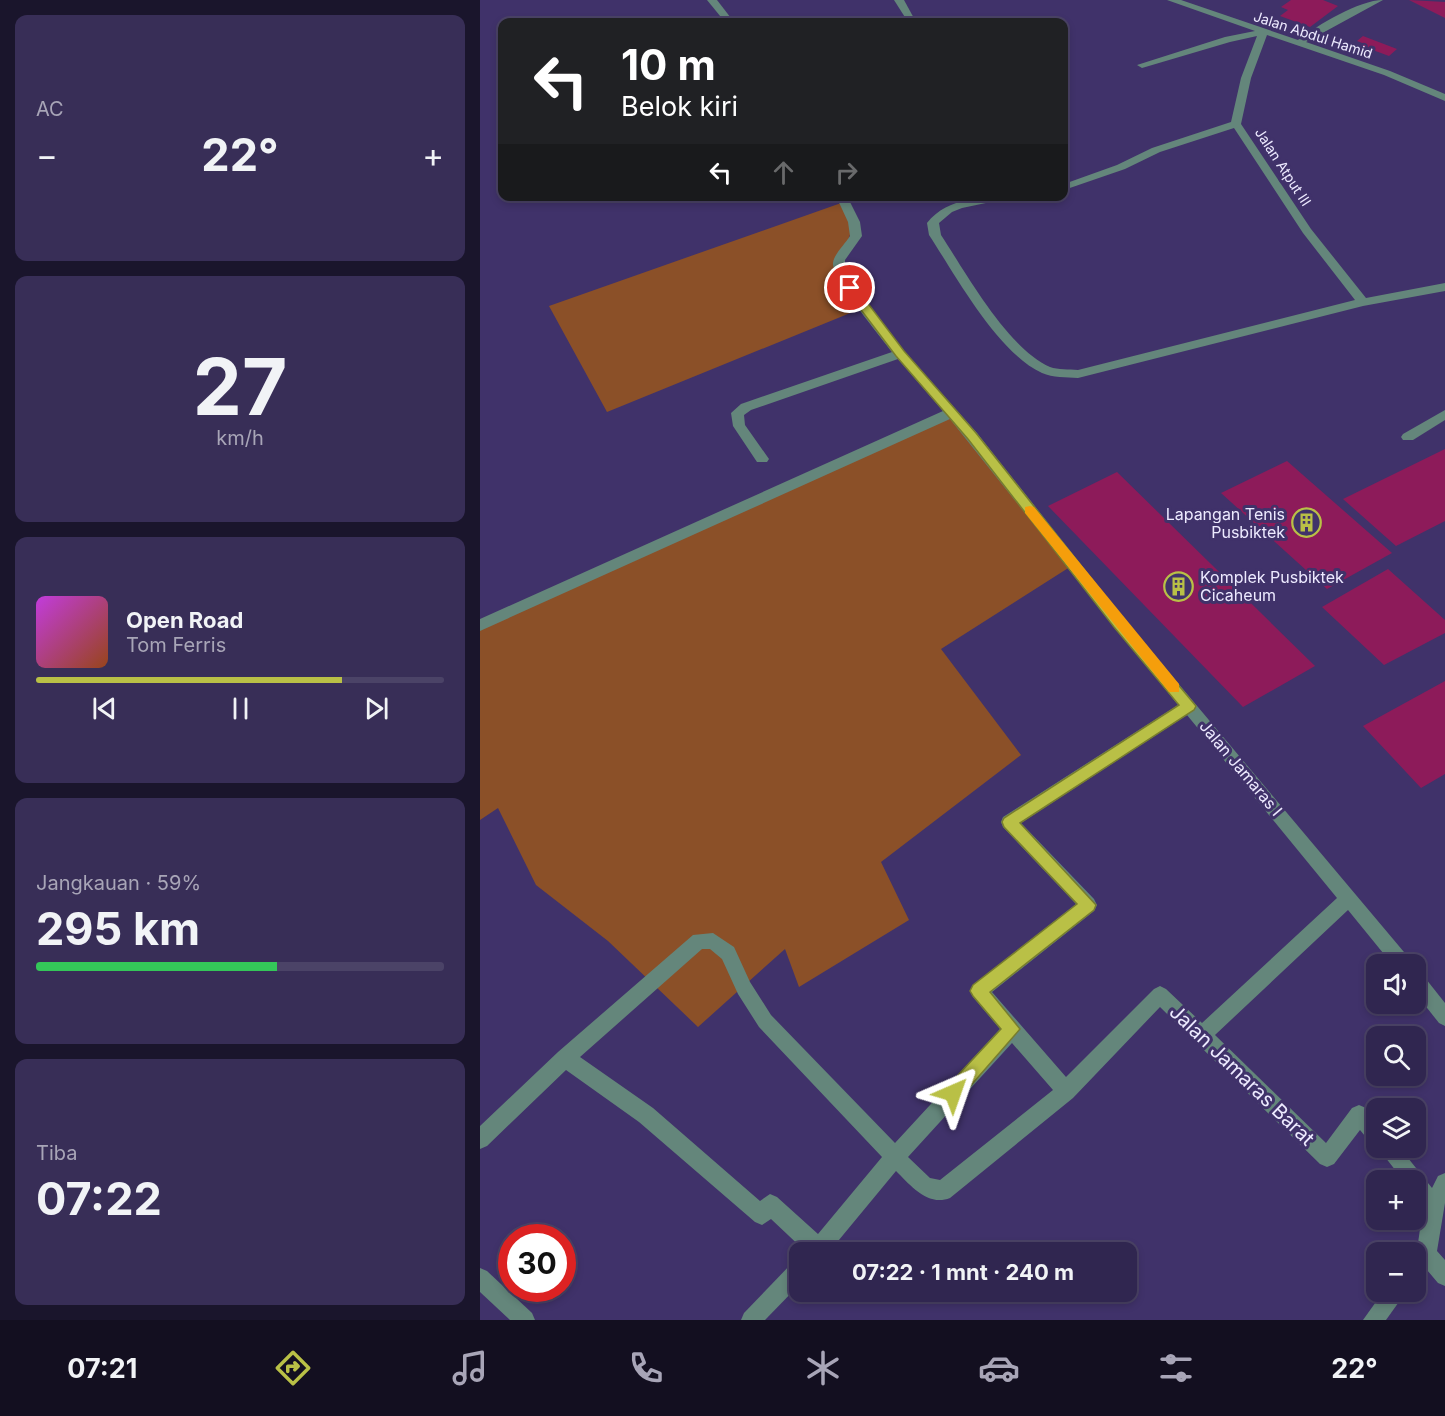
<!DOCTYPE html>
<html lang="id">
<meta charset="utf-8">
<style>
:root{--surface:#302650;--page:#382e57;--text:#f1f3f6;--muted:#a8a5b7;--line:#4b4367;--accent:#b9c046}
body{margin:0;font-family:Inter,sans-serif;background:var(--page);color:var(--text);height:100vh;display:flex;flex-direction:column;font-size:22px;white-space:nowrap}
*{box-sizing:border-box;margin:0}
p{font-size:20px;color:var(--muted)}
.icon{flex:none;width:33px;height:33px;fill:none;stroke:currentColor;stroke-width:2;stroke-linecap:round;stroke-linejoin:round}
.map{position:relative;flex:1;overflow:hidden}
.drawer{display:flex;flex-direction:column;gap:15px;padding:15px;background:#1a152c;width:480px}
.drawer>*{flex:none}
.hud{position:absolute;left:18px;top:18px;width:570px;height:183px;border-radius:12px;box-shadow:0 3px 9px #0003,0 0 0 2px var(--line);background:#202124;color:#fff;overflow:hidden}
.buttons{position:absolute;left:886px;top:954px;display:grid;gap:12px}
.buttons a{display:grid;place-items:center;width:60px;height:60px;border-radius:12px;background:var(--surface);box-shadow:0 3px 9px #0003,0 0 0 2px var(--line);font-size:30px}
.speed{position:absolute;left:18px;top:1224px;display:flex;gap:12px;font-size:30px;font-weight:700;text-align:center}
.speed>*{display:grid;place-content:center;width:78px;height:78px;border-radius:50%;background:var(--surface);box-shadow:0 3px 9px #0003,0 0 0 2px var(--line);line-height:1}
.speed .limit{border:9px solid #d22;background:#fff;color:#111}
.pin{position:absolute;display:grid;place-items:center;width:51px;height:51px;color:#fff;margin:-26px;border:3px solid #fff;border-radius:50%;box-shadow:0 2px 6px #0007}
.me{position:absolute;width:66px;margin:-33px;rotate:43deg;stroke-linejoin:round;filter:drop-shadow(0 0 4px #0008)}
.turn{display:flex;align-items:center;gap:21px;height:126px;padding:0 24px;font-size:27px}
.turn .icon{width:78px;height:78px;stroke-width:2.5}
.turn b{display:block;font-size:42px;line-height:51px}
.lanes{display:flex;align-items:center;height:57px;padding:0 24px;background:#0003;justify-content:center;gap:30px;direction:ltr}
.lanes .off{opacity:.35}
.big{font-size:45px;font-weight:700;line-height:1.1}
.drawer .tile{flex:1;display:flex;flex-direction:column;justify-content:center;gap:9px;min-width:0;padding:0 21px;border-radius:12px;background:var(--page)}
.drawer .dial{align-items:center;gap:0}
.dial b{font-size:78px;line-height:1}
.song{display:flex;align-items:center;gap:18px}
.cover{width:72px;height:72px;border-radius:9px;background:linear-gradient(135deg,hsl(290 70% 55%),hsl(20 70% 35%))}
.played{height:6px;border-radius:3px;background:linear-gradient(90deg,var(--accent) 75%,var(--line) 75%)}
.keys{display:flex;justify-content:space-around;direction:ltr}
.heat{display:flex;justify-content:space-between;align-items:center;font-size:33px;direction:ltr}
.charge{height:9px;border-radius:4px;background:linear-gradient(90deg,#34c759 59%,var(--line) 0)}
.trip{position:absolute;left:309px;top:1242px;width:348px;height:60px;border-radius:12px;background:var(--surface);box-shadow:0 3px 9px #0003,0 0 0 2px var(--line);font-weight:700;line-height:60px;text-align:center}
.menu{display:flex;height:96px;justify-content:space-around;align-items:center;background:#130f20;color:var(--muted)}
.menu .icon{width:42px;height:42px}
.menu .active{color:var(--accent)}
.menu b{font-size:27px;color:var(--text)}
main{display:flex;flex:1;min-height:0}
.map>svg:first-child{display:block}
</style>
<main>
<section class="drawer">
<div class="tile"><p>AC</p>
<div class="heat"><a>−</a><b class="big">22°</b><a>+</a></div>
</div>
<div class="tile dial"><b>27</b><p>km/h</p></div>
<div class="tile">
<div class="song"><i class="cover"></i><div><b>Open Road</b><p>Tom Ferris</p></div></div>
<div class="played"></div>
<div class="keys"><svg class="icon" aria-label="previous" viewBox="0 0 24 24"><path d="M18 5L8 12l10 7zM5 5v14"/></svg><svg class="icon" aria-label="pause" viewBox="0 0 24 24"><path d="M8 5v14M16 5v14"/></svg><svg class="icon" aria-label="next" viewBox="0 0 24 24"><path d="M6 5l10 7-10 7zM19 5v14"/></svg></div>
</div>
<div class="tile"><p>Jangkauan · 59%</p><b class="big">295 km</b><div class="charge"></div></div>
<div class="tile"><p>Tiba</p><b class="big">07:22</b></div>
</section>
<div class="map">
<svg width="965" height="1320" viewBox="0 0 965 1320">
<rect width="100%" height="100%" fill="#40326a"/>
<g fill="#8b5028">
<path d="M364 202 374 222 359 269 385 307 127 412 69 306Z"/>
<path d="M471 413 593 565 461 649 541 755 401 862 429 920 319 987 305 949 218 1027 128 941 56 885 18 808 0 820V625Z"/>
</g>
<g fill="#8d1b5a">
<path d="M811 0H843L858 6 830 27 800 16 808 10 801 7Z"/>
<path d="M929 0 965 2V18Z"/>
<path d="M883 36 917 49 909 56 882 46 885 44 877 41Z"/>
<path d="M965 449V521L916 546 863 499Z"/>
<path d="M807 461 912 553 847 589 741 493Z"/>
<path d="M637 472 835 666 763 707 568 506Z"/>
<path d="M908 569 965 620V633L904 665 842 607Z"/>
<path d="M965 681V774L941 788 883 726Z"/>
</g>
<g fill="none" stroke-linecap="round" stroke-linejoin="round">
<g fill="#64867b" fill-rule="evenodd">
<path d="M227 0H237L254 22H245Z"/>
<path d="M414 0H424L436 22H428Z"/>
<path d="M687 0H701L818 40C838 25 879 0 903 0L826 42 910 71 965 94V101L904 75 787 35 771 78 761 124 831 229 886 298 965 283V291L883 306 598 378C586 377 573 378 562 373 517 352 476 276 449 235L447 223C468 196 508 196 539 196L482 208 472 212 459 223 461 235C486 273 528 349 570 367 578 370 589 369 598 370L875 300 823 233 754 128 680 152 645 169 584 190V184L637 165 672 148 751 122 761 78 777 36 750 42 662 68 657 65 745 37 775 31Z"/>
<path d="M356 196H367L380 222 382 236 365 260V269L375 287 424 351 497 433 644 619 929 958 932 964H912L868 910 735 1035 846 1143 872 1108 879 1105 886 1108 897 1121V1145L890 1142 880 1130 854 1164 847 1167 840 1164 680 1007 593 1098 470 1198C448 1207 430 1185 416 1171L349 1252H326L291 1219 282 1225 275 1222 159 1122 86 1070 7 1146 0 1149V1126L78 1052 213 935 233 933 254 947 270 982 291 1015 415 1143 520 1029 493 997 490 991 493 985 596 904 523 827 521 822 523 817 698 705 470 419 0 631V619L463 411 418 359 271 410 264 415 265 425 289 459 287 462H277L253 426 251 413 261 404 412 352C401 337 352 279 353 263 354 254 365 244 370 236L368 222ZM707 715 857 898 722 1023 686 989 680 986 674 989 586 1077 512 992 614 911 617 905 614 899 541 823ZM222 949H230L242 959 258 994 279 1027 402 1157 338 1234 297 1197 290 1194 280 1201 173 1108 100 1057ZM532 1043 573 1090 460 1180 450 1178 428 1157Z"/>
<path d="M965 410V420L933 440H923L921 437 923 434Z"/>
<path d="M936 972 942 974 965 1003V1026L959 1023 936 994Z"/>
<path d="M898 1148H920L952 1188 958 1176 965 1173V1203L957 1251 965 1260V1286L958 1283 947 1270 936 1277 935 1252 937 1250 943 1208 936 1199V1180H923Z"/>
<path d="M320 1259V1284L285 1320H261L264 1313 313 1262Z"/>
<path d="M0 1268 7 1271 52 1313 55 1320H30L0 1292Z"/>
<path d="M903 1292H926L906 1320H883Z"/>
</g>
</g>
<path fill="#b9c046" stroke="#787d2e" stroke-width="1.5" d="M366 285H374L424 351 496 433 644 620 716 706 714 710 540 823 616 905 614 910 510 992 540 1029 479 1099 473 1101 467 1099 465 1093 467 1087 521 1029 493 996 490 991 493 985 597 904 524 827 522 822 524 818 699 705 634 627 488 439 416 356 366 290Z"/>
<path fill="#f59e0b" d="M550 506 554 507 699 684V692H689L545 513V507Z"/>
<defs>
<symbol id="building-ring" viewBox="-11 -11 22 22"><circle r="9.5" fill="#40326a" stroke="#b9c046" stroke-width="1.5"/><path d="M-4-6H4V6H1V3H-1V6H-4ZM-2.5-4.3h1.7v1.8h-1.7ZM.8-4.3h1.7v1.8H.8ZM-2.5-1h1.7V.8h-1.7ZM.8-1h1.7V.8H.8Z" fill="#b9c046"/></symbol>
</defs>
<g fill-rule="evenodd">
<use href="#building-ring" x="810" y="506" width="33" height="33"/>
<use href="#building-ring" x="682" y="570" width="33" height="33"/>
</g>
<g text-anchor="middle" stroke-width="6" stroke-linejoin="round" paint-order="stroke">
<g font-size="14" fill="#edeaff" stroke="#40326a">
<text transform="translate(833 35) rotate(18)" y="5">Jalan Abdul Hamid</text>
<text transform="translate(803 167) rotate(57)" y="5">Jalan Atput III</text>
</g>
<g font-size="16" fill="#edeaff" stroke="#40326a" text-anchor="end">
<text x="805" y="520">Lapangan Tenis<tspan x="805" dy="18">Pusbiktek</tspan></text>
<text x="720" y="583" text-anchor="start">Komplek Pusbiktek<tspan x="720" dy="18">Cicaheum</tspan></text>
</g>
<g font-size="16" fill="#edeaff" stroke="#40326a">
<text transform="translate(761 768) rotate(50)" y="6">Jalan Jamaras I</text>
</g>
<g font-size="20" fill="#edeaff" stroke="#40326a">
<text transform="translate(762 1075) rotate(44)" y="7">Jalan Jamaras Barat</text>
</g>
</g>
</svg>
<div class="buttons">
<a><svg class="icon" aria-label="sound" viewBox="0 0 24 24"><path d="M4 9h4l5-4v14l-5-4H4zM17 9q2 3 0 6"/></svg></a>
<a><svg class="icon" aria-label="search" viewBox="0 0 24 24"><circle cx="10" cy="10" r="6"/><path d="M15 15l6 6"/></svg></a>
<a><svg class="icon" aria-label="layers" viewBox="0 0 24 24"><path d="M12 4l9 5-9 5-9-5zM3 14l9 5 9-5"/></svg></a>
<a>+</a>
<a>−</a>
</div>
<div class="speed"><div class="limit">30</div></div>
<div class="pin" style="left:370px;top:288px;background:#d93025"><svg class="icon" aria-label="arrive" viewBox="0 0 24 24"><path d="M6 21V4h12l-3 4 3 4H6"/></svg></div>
<svg class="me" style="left:473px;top:1093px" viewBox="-20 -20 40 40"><path d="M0-17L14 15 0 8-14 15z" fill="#b9c046" stroke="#fff" stroke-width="4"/></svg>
<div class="trip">07:22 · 1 mnt · 240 m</div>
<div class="hud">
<div class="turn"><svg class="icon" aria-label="left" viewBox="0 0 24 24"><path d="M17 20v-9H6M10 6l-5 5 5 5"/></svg><div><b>10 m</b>Belok kiri</div></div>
<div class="lanes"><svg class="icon" aria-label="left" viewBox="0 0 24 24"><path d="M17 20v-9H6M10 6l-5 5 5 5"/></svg><svg class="icon off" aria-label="ahead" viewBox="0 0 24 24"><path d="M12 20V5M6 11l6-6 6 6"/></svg><svg class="icon off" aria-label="right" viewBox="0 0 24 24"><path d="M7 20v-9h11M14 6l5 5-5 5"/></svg></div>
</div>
</div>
</main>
<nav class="menu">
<b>07:21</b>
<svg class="icon active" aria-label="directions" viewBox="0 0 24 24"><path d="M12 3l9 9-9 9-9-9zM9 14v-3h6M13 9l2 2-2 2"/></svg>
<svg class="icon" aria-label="music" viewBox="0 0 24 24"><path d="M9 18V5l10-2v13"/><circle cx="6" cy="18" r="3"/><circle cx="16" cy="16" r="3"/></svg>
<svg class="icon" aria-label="phone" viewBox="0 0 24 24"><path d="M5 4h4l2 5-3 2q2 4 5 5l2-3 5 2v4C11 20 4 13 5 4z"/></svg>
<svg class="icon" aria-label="climate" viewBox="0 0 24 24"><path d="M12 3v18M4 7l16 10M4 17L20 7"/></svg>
<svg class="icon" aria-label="car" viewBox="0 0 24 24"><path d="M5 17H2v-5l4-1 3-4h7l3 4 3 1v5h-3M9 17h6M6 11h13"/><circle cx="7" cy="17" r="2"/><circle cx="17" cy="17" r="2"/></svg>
<svg class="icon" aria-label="filters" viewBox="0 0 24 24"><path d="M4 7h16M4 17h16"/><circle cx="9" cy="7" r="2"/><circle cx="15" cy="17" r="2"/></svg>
<b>22°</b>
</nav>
